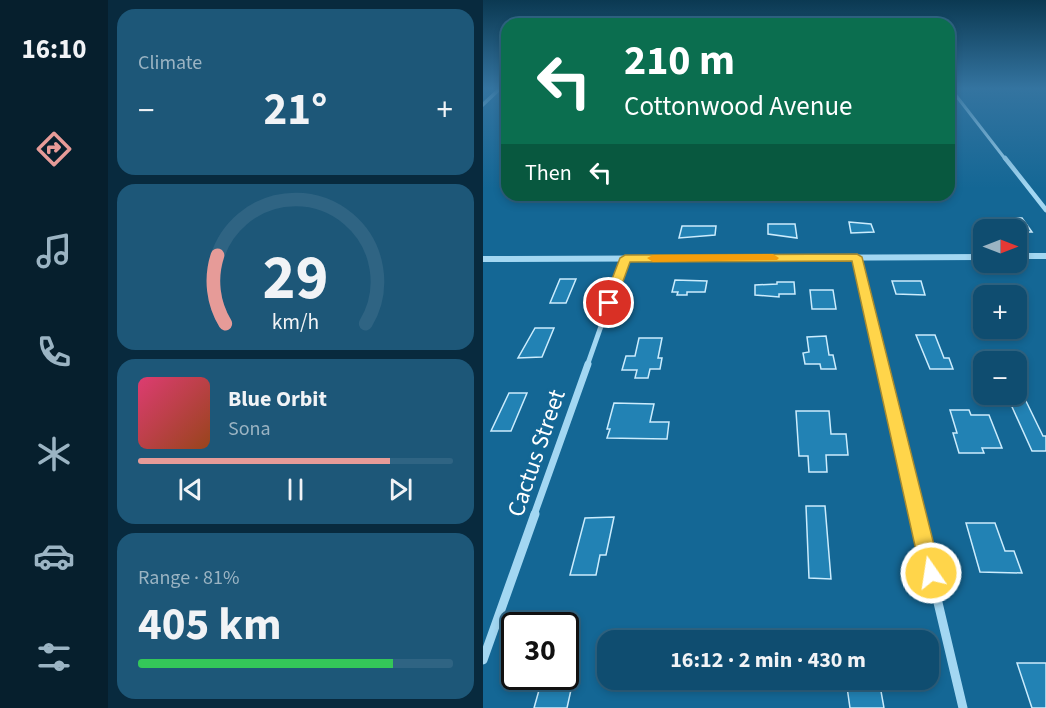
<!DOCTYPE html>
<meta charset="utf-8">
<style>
:root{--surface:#0f4d70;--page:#1d5778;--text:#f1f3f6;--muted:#9bb4c3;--line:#2f6483;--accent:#e69b98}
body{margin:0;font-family:"Source Sans 3",sans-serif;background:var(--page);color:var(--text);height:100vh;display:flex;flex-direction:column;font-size:22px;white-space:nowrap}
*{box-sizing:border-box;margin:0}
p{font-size:20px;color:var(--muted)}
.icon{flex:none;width:33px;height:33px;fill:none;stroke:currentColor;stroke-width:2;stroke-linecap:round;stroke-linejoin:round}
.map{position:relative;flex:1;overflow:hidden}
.panel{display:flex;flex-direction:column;gap:9px;padding:9px;background:#082a3e;width:375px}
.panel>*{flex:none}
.top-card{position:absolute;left:18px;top:18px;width:454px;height:183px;border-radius:18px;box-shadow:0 3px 9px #0003,0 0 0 2px var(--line);background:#0b6e4f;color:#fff;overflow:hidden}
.needle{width:39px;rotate:90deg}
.controls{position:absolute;left:490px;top:219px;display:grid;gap:12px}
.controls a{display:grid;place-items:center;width:54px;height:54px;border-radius:12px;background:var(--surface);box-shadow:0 3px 9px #0003,0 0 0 2px var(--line);font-size:30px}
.speed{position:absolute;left:18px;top:612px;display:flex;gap:12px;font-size:30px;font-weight:700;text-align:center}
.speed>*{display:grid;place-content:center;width:78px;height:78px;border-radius:50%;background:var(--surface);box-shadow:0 3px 9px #0003,0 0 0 2px var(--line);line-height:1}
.speed .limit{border:3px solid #111;border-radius:9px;background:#fff;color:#111}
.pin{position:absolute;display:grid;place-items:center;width:51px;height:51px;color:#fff;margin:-26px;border:3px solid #fff;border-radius:50%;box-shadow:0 2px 6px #0007}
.me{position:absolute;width:66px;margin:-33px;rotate:347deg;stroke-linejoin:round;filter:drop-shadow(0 0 4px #0008)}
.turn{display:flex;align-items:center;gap:21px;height:126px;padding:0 24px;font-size:27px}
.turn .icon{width:78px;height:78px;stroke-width:2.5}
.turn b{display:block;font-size:42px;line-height:51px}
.then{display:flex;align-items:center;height:57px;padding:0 24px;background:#0003;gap:12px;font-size:22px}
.big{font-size:45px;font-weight:700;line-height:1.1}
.panel .card{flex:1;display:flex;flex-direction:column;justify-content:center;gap:9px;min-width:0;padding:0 21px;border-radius:18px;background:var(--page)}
.panel .dial{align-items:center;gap:0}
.dial svg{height:156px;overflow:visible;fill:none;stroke:var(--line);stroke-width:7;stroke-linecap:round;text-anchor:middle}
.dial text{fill:var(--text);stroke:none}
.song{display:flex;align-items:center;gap:18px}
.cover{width:72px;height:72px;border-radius:9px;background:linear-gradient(135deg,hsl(340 70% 55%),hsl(20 70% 35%))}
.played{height:6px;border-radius:3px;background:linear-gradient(90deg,var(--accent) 80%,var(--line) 80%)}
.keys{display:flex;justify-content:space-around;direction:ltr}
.heat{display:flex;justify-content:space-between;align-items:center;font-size:33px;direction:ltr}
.charge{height:9px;border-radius:4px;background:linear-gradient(90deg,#34c759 81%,var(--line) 0)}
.trip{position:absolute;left:114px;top:630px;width:342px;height:60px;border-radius:18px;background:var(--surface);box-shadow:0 3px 9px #0003,0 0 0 2px var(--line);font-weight:700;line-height:60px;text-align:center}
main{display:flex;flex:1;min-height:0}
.tab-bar{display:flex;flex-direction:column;width:108px;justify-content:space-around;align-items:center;background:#061f2d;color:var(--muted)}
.tab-bar .icon{width:42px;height:42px}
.tab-bar .current{color:var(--accent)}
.tab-bar b{font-size:27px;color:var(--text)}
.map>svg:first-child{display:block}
</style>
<main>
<nav class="tab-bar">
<b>16:10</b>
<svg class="icon current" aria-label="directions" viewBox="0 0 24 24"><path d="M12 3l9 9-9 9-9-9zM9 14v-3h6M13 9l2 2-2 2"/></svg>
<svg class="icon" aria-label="music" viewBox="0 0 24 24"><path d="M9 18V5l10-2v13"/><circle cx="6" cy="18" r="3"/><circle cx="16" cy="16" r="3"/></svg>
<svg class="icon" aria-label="phone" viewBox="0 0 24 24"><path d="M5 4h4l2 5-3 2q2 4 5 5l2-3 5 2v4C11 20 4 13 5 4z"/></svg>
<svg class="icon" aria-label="climate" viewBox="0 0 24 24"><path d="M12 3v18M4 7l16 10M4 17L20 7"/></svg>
<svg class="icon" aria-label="car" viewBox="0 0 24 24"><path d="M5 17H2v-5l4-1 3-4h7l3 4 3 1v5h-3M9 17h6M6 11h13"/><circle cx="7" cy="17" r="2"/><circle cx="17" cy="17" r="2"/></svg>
<svg class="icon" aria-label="filters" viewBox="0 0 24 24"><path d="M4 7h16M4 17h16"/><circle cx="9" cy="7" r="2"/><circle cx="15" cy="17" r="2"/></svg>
</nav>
<section class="panel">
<div class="card"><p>Climate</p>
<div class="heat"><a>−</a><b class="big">21°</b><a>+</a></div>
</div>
<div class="card dial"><svg viewBox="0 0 100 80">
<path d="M14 69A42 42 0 1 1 86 69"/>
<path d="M14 69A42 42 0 0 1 10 34" stroke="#e69b98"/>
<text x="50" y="56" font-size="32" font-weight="700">29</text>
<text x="50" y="72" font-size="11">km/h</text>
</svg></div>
<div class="card">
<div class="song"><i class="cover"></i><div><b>Blue Orbit</b><p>Sona</p></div></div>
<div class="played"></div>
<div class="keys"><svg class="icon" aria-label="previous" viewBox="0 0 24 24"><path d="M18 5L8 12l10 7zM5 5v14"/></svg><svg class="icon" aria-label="pause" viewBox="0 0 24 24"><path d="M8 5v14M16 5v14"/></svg><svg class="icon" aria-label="next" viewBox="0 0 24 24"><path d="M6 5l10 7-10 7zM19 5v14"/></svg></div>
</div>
<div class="card"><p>Range · 81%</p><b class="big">405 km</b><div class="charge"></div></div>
</section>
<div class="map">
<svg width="563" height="708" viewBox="0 0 563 708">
<rect width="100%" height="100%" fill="#146795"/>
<g fill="#2282b4" stroke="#cbecfd" stroke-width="1.5">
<path d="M528 218H539L549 232H534Z"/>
<path d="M366 222 388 224 391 232 368 233Z"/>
<path d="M285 224H312L314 238 285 234Z"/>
<path d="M199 226H233L232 235 196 238Z"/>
<path d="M77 279H93L83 303H67Z"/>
<path d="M192 280 224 281 222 292H204V295H194L195 292H189Z"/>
<path d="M409 281H438L442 295 413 294Z"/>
<path d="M294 282H311L312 294H296V297L272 295V285L294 284Z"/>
<path d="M327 290H350L353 309H329Z"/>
<path d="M52 328H71L59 357 35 358Z"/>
<path d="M433 335H452L461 358H466L470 369H447Z"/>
<path d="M343 336 346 355H350L353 369H338L337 364H322L320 353 326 352 324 337Z"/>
<path d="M156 338H179L175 358H179L177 369H167L165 378H152L154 370H139L143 356H152Z"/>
<path d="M26 393H44L28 431H8Z"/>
<path d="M541 397 560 436H563V451H549L525 398Z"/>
<path d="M131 403 171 404 167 422H186L184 439 124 438 127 429H124Z"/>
<path d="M467 410H486L488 415H506L519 448H499L501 453H476L470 433H474Z"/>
<path d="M313 411H346L348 434H363L365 455H343L344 472H326L325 456H316Z"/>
<path d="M323 506H342L348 579 326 578Z"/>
<path d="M131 517 123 555H117L113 575H87L102 518Z"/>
<path d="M483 523H512L522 551H531L539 573 497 572Z"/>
<path d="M82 649H97L84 708H51L60 676H82Z"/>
<path d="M534 663H563V708H549Z"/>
<path d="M363 680H396L401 708H367Z"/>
</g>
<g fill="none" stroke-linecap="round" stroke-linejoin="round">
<path stroke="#a3d7f2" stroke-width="3" d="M468 89 523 160"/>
<path stroke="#a3d7f2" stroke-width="4.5" d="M522 158 563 210"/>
<g stroke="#a3d7f2" stroke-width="5">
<path d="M374 257 400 366"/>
<path d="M104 366 142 258"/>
</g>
<g stroke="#a3d7f2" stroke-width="7">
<path d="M399 364 435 515"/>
<path d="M51 515 105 364"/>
</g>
<g stroke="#a3d7f2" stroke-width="9">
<path d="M434 514 480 708"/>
<path d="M0 660 52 514"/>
</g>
<g fill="#a3d7f2" fill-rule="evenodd">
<path d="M14 89H19L0 107V102Z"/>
<rect x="534" y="253" width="29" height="6"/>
<path d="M501 254V260L0 262V256Z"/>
</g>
</g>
<linearGradient id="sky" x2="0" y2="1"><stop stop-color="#0b3952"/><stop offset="0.47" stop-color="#3474a0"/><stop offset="1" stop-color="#3474a0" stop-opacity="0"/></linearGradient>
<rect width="563" height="188" fill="url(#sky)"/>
<path fill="#ffd54a" stroke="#a68a30" stroke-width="1.5" d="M374 254 379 257 458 573 455 580 448 582 441 580 438 573 369 261 147 262 131 306H122L120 303 137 258 142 255Z"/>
<path fill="#f59e0b" d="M290 254 296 258 294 260 170 262 164 258 170 255Z"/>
<g text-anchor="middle" stroke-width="6" stroke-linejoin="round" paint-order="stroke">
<g font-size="24" fill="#fff" stroke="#146795">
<text transform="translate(53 453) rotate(-71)" y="8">Cactus Street</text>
</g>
</g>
</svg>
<div class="controls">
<a><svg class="needle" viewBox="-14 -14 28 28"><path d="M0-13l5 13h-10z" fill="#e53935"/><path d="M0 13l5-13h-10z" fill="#9bb4c3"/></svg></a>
<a>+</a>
<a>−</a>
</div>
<div class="speed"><div class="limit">30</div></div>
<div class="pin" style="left:126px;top:303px;background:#d93025"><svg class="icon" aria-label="arrive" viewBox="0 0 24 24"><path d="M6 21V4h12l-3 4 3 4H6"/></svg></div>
<svg class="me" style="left:448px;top:573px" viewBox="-20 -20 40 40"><circle r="17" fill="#ffd54a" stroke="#fff" stroke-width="3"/><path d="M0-11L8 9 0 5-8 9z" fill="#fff"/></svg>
<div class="trip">16:12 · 2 min · 430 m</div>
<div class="top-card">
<div class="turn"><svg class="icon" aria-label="left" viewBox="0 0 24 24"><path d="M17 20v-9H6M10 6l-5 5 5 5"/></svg><div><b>210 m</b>Cottonwood Avenue</div></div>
<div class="then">Then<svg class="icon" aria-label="left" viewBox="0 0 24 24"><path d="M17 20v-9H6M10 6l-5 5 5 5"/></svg></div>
</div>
</div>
</main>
